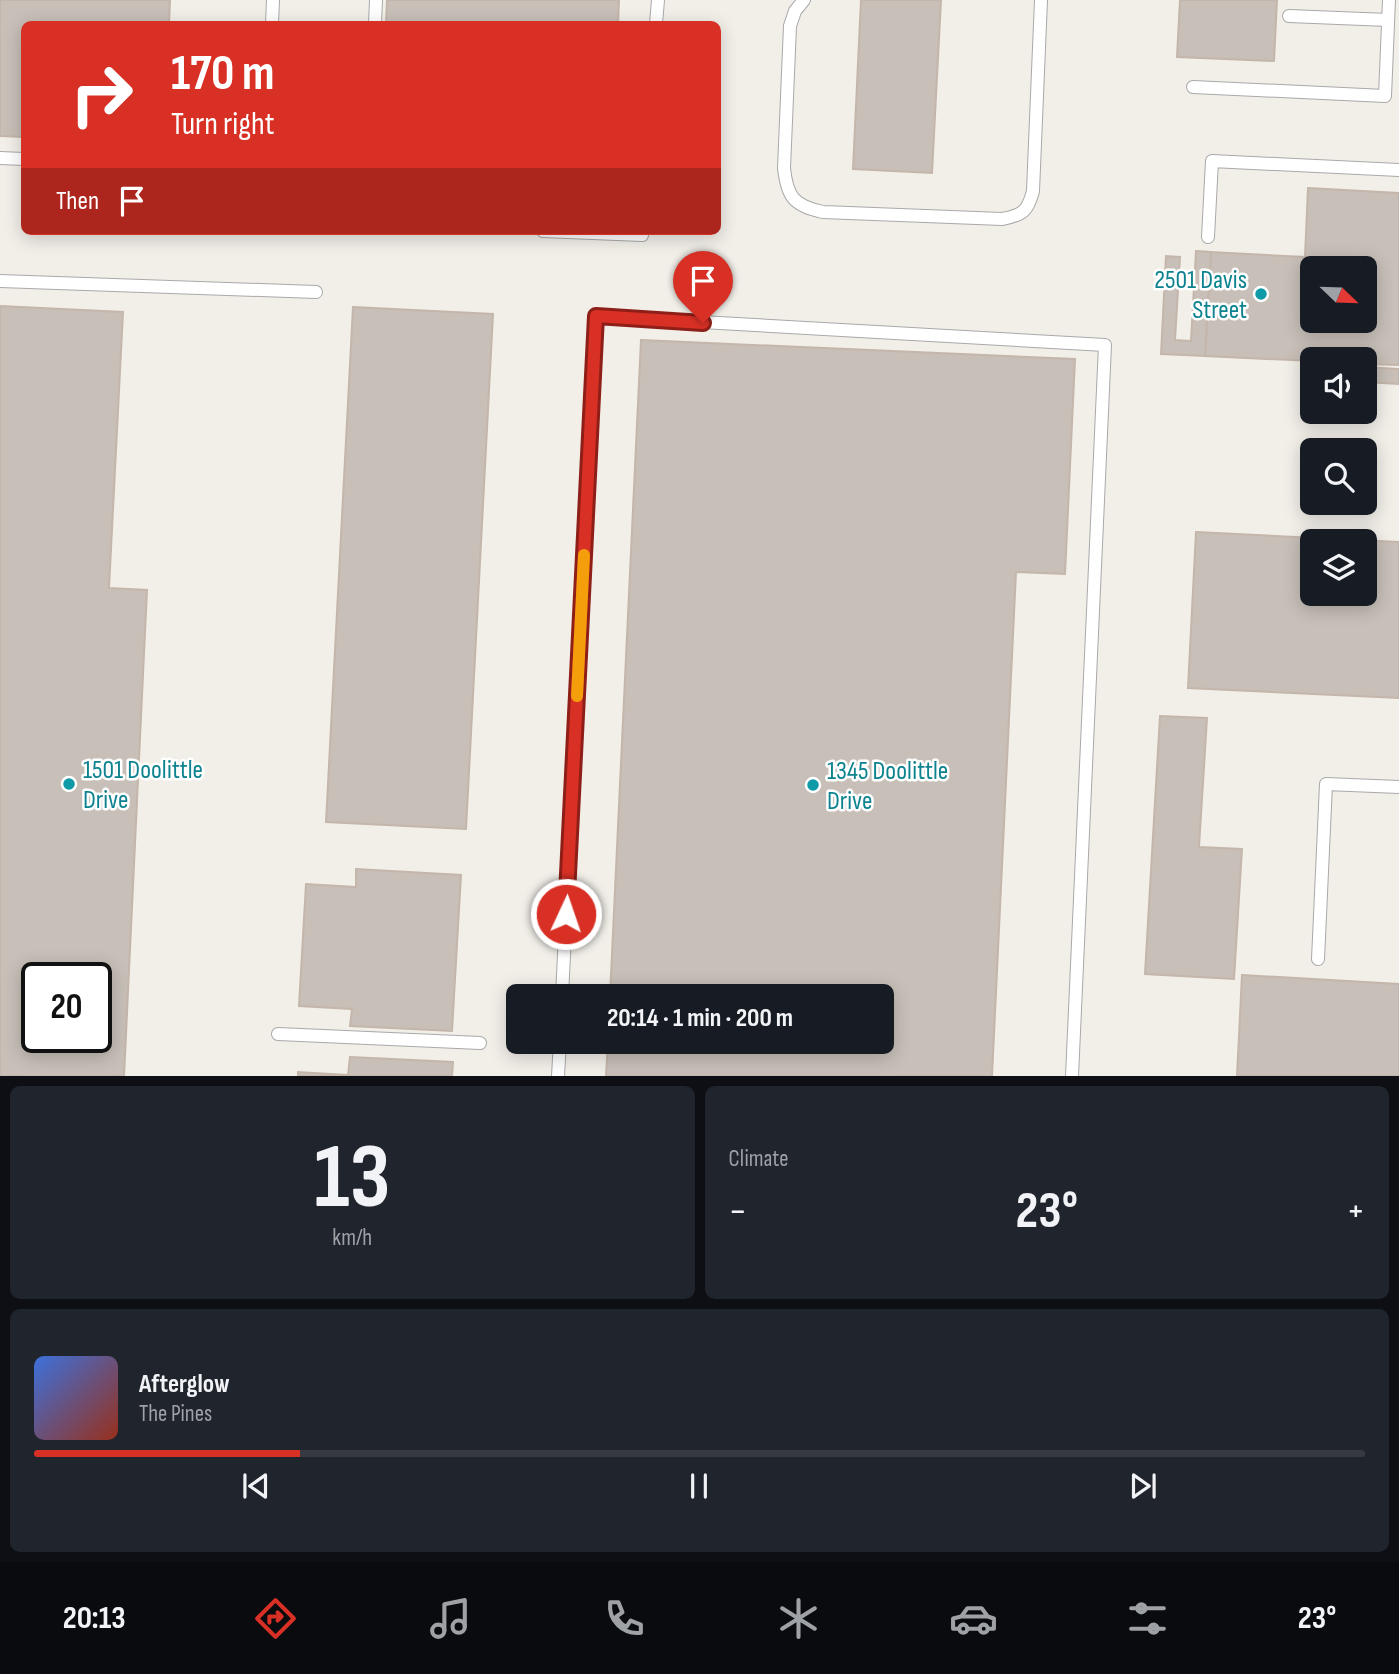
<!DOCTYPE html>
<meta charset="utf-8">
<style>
:root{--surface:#171b24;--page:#20242c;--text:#f1f3f6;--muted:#9ea1a6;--line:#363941;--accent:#d93025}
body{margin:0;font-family:"Sofia Sans Condensed",sans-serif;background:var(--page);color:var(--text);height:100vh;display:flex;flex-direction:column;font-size:26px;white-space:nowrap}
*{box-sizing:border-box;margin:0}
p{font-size:23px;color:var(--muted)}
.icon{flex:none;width:38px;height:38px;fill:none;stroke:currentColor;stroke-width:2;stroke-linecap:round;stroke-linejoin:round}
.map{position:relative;height:1076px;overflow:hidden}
.drawer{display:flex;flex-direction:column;gap:10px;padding:10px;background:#0d0f14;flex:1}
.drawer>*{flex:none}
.banner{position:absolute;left:21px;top:21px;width:700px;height:214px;border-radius:10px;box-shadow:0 4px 18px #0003;background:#d93025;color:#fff;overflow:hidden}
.needle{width:46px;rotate:113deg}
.controls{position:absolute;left:1300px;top:256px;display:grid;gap:14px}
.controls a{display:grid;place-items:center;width:77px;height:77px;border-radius:10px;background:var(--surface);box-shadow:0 4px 18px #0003;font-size:35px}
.speed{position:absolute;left:21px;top:962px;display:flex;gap:14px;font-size:35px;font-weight:700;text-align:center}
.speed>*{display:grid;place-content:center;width:91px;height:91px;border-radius:50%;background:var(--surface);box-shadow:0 4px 18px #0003;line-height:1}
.speed .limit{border:4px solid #111;border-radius:10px;background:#fff;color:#111}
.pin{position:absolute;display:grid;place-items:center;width:60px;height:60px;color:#fff;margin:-72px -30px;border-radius:50% 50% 50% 0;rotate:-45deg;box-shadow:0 0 7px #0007}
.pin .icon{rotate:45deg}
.me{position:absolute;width:77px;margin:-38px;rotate:3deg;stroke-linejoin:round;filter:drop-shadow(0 0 5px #0008)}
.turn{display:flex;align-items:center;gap:24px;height:147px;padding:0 35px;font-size:32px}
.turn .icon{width:91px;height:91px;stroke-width:2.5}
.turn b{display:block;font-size:49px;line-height:60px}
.then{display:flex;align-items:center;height:66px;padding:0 35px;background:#0003;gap:14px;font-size:26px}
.big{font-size:52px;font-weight:700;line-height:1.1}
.drawer .card{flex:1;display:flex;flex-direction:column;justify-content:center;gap:10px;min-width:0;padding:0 24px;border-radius:10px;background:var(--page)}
.drawer .dial{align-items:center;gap:0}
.dial b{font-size:91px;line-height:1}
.song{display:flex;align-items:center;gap:21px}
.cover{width:84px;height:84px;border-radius:10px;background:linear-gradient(135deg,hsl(220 70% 55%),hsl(10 70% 35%))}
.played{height:7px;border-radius:4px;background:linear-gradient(90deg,var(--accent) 20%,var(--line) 20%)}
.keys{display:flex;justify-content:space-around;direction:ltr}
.heat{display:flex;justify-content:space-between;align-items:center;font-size:38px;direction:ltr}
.drawer .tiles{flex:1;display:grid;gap:10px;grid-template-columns:1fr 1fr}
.card:last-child{grid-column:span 2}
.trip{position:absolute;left:506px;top:984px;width:388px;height:70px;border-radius:10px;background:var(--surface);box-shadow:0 4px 18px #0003;font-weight:700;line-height:70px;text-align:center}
.tab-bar{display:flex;height:112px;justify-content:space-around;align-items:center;background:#090b0e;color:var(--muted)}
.tab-bar .icon{width:49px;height:49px}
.tab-bar .current{color:var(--accent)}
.tab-bar b{font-size:32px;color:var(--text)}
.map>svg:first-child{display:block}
</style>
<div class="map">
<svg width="1399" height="1076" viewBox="0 0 1399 1076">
<rect width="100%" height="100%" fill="#f2efe9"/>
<g fill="#c7bfb8" stroke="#c4b6ab" stroke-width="2" fill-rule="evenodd">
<path d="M0 0H170L169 24H24V137L0 136Z"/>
<path d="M387 0H619L618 24H386Z"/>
<path d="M861 0H941L932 173 853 169Z"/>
<path d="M1180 0H1277L1274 61 1177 57Z"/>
<path d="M1308 188 1399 193V365L1365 364V359H1312V361L1205 356 1211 252 1305 257ZM1312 268H1365V320H1312Z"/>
<path d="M1196 251 1211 252 1205 356 1161 354 1166 256 1180 257 1175 340 1191 341Z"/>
<path d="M0 306 123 312 109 588 147 590 124 1076H0ZM37 978H96V1038H37Z"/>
<path d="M353 307 493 314 466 829 326 822Z"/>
<path d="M641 340 1075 359 1065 574 1016 572 992 1076H606L608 1041H882V996H610Z"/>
<path d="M1365 367 1399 369V384L1365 382Z"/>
<path d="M1196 532 1399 542V698L1188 688ZM1312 541H1365V593H1312Z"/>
<path d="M1160 716 1207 718 1199 847 1242 849 1234 979 1145 974Z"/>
<path d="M356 869 461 875 452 1031 350 1026 352 1009 299 1006 306 884 356 887Z"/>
<path d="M1242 975 1399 984V1076H1237Z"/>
<path d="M350 1057 453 1062 452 1076H298V1072L348 1075Z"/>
</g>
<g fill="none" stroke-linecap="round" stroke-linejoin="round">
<defs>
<g id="lane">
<path d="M804 0 795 11 790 26 784 168C787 197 794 206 823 212L1002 219C1023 215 1028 211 1033 191L1041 0"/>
<path d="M1289 16 1388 20"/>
<path d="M272 24 273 0"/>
<path d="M375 24 376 0"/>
<path d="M656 24 658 0"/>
<path d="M1193 87 1385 96 1389 0"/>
<path d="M0 158 24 159"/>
<path d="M543 231 642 235 643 231"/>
<path d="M1208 237 1212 161 1399 170"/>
<path d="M0 281 316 292"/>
<path d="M1318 959 1326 784 1399 787"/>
<path d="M562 996 595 316 1105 345 1072 1076"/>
<path d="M278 1034 480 1043"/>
<path d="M558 1076 560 1041"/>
</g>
</defs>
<use href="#lane" stroke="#a9a9a9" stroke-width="14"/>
<use href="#lane" stroke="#fff" stroke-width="12"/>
</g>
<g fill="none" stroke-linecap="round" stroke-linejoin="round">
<defs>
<path id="route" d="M566 914 596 316 703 323"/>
</defs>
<use href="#route" stroke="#8d1f18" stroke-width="18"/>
<use href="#route" stroke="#d93025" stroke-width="12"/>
<path stroke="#f59e0b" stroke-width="12" d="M577 696 584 555"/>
</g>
<g fill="#0f9aa8" stroke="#fff" stroke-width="2.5">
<circle cx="1261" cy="294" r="7"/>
<circle cx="69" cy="784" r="7"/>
<circle cx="813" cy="785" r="7"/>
</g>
<g text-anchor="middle" stroke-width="5" stroke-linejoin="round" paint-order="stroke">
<g font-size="26" fill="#0d838f" stroke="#fff" text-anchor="start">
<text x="1247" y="288" text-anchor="end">2501 Davis<tspan x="1247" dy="30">Street</tspan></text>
<text x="83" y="778">1501 Doolittle<tspan x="83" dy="30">Drive</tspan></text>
<text x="827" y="779">1345 Doolittle<tspan x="827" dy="30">Drive</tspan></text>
</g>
</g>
</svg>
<div class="controls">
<a><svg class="needle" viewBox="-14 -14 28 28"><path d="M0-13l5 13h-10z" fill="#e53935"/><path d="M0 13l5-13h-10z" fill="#9ea1a6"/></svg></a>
<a><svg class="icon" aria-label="sound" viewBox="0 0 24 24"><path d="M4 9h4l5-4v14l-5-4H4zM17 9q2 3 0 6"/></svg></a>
<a><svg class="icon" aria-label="search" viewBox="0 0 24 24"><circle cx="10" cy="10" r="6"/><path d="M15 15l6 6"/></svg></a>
<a><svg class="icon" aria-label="layers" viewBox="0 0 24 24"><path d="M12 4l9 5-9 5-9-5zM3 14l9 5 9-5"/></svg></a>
</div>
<div class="speed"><div class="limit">20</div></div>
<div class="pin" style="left:703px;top:323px;background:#d93025"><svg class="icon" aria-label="arrive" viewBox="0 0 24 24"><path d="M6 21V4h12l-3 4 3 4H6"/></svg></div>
<svg class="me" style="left:566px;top:914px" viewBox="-20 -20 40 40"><circle r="17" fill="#d93025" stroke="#fff" stroke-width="3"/><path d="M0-11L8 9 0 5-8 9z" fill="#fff"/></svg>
<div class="trip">20:14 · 1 min · 200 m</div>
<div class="banner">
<div class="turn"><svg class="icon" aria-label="right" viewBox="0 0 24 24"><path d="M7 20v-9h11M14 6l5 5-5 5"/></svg><div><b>170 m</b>Turn right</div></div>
<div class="then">Then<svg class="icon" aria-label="arrive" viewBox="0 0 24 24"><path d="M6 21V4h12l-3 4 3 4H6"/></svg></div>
</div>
</div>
<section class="drawer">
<div class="tiles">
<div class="card dial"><b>13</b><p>km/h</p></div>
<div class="card"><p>Climate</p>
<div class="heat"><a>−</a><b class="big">23°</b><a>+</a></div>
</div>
<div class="card">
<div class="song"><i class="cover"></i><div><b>Afterglow</b><p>The Pines</p></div></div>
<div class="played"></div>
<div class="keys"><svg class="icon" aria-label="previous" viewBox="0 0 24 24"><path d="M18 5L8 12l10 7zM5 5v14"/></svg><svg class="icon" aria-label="pause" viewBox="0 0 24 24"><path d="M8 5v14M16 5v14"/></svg><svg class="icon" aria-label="next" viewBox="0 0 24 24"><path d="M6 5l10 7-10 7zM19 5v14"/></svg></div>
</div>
</div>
</section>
<nav class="tab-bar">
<b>20:13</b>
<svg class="icon current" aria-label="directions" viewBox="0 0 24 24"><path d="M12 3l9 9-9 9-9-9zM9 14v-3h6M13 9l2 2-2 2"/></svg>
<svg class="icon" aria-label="music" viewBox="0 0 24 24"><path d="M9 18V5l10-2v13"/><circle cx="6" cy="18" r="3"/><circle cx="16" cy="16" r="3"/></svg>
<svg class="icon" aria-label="phone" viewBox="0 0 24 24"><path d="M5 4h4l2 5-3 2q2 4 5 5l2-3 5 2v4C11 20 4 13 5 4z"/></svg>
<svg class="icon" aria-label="climate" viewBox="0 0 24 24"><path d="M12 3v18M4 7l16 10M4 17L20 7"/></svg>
<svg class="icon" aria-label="car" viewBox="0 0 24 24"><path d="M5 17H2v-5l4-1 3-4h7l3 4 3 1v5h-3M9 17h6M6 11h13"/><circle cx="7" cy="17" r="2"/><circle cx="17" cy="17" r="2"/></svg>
<svg class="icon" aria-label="filters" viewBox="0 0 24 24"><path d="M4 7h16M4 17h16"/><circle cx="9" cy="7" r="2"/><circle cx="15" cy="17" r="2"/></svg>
<b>23°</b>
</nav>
